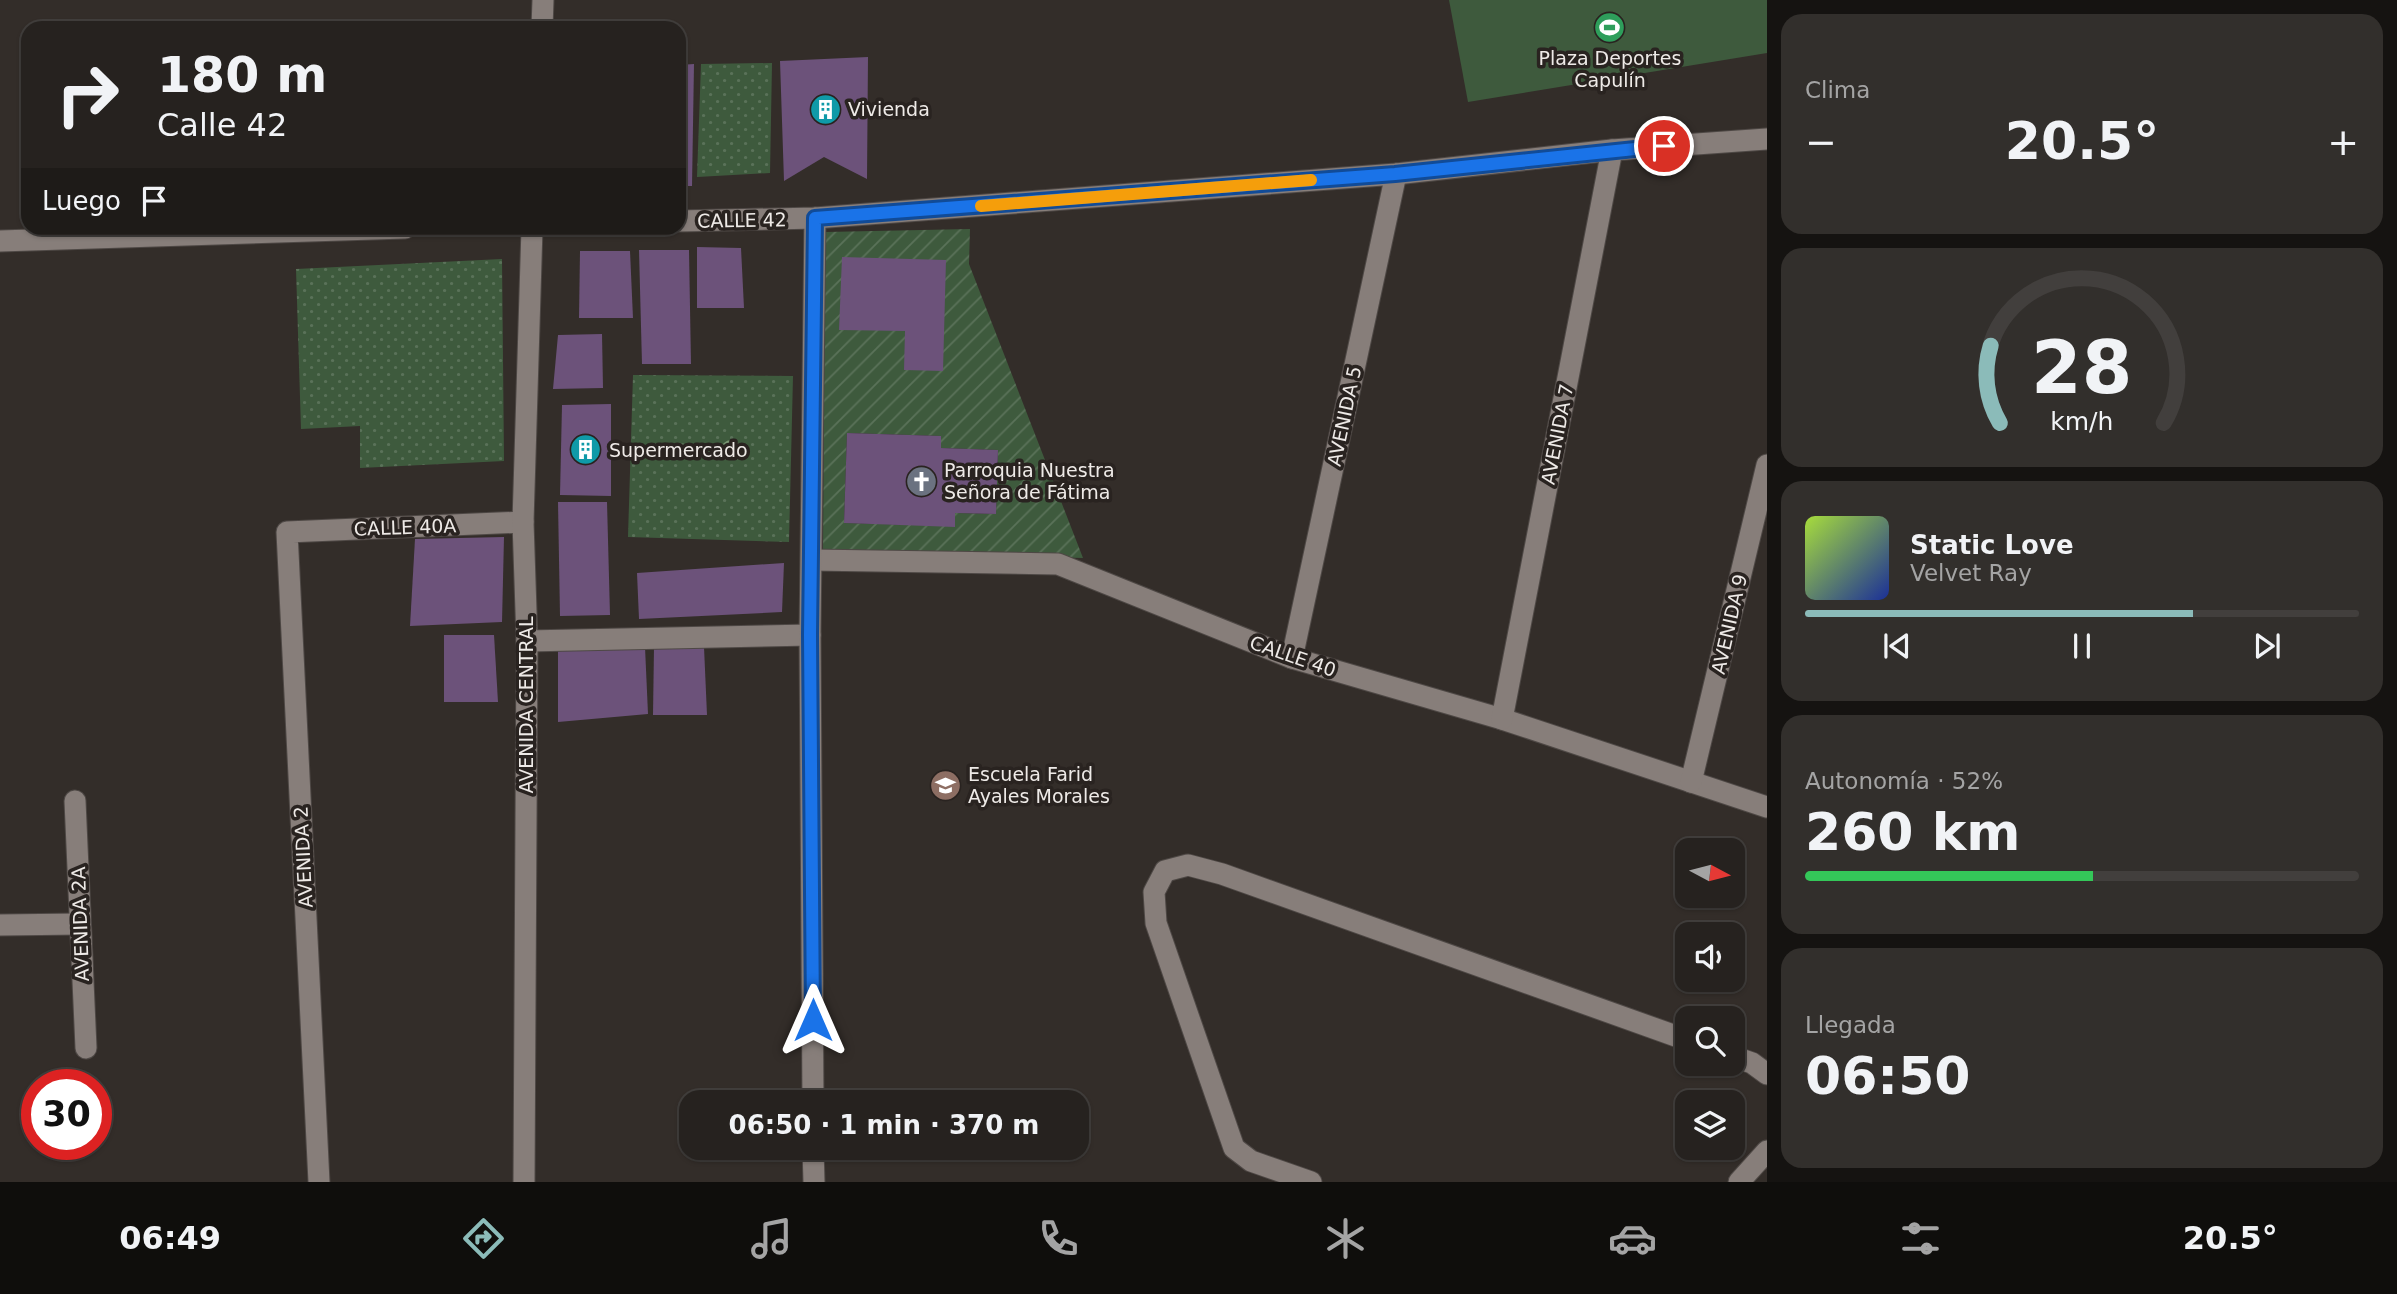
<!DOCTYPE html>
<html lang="es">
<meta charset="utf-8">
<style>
:root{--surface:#26221f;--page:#322f2c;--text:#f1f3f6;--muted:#a4a4a4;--line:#423f3d;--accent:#8bbbb9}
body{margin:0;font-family:"DejaVu Sans",sans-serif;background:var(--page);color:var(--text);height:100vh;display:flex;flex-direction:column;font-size:26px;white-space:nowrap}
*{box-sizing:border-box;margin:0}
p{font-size:23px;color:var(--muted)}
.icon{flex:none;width:38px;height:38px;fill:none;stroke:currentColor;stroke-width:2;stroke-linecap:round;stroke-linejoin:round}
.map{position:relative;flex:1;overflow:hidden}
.side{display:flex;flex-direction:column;gap:14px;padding:14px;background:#151311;width:630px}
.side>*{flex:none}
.banner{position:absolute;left:21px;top:21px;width:665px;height:214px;border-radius:21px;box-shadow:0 2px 5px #0004,0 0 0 2px var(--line);background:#26221f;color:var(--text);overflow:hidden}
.needle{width:46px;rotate:97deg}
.buttons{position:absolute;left:1675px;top:838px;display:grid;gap:14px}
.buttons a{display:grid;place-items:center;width:70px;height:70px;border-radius:14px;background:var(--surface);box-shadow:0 2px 5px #0004,0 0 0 2px var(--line);font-size:35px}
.speed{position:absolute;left:21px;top:1069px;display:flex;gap:14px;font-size:35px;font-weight:700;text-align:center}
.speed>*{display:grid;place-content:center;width:91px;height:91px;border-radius:50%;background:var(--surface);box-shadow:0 2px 5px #0004,0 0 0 2px var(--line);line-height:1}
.speed .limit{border:10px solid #d22;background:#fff;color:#111}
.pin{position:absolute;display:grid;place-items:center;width:60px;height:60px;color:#fff;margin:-30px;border:4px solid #fff;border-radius:50%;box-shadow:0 2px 7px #0007}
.me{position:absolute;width:77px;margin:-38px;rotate:0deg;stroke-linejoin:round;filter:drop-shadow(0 0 5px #0008)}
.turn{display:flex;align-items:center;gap:24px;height:147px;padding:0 21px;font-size:32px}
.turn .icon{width:91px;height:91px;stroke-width:2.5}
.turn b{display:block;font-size:49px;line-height:60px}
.then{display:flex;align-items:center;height:66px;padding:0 21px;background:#0003;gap:14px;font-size:26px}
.big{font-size:52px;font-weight:600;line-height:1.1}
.side .tile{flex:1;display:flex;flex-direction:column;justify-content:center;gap:10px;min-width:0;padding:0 24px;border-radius:21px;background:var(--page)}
.side .dial{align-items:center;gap:0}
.dial svg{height:182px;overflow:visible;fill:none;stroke:var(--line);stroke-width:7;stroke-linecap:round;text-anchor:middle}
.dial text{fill:var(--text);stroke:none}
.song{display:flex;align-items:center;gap:21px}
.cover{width:84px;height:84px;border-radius:10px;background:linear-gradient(135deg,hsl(80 70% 55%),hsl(230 70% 35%))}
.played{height:7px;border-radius:4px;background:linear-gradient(90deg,var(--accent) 70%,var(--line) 70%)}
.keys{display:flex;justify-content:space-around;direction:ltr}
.heat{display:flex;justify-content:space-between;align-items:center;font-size:38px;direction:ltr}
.charge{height:10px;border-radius:5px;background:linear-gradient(90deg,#34c759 52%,var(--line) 0)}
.trip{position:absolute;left:679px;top:1090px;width:410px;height:70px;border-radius:21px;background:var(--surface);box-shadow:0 2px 5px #0004,0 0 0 2px var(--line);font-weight:600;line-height:70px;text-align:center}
.menu{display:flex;height:112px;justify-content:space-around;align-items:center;background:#0f0e0c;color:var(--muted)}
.menu .icon{width:49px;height:49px}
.menu .current{color:var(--accent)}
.menu b{font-size:32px;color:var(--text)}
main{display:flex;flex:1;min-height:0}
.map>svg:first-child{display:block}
</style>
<main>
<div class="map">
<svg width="1767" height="1182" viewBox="0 0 1767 1182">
<defs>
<pattern id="grass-dots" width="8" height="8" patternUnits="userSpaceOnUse" patternTransform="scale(1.75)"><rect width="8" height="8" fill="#3e5a3d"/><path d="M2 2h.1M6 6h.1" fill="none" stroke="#5a7259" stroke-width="1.8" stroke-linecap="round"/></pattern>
<pattern id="garden-furrows" width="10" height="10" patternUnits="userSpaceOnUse" patternTransform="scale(1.75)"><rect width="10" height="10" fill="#3e5a3d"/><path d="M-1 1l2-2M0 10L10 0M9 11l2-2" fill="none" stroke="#5a7259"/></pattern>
</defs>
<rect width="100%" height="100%" fill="#332d29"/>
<g fill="url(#grass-dots)">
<path d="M772 63 770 173 697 177 701 64Z"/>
<path d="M502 259 504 461 360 468V426L301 429 296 269Z"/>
<path d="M633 375 793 376 789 542 628 537Z"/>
</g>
<path fill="#3e5a3d" d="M1449 0H1767V53L1468 102Z"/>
<path fill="url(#garden-furrows)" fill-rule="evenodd" d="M970 229 969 264 1083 558 823 551 825 232ZM847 433 941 436V448L998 450 996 514 955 513V526L844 523Z"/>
<g fill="#6c527a">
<path d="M868 57 867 179 824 157 784 181 780 61Z"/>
<path d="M694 64 692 186H679V65Z"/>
<path d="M697 247 741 248 744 308H697Z"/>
<path d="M639 250H689L691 364H642Z"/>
<path d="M580 251H630L633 318H579Z"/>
<path d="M842 257 946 260 943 371 904 370 905 331 839 330Z"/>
<path d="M602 334 603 388 553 389 558 335Z"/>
<path d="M611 404V496L560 495 562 405Z"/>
<path d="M847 433 941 436V448L998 450 996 514 955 513V527L844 523Z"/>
<path d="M558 502H607L610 615 560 616Z"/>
<path d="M504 537 502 622 410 626 415 539Z"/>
<path d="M784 563 782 612 639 619 637 573Z"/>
<path d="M444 635H494L498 702H444Z"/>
<path d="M645 647 648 714 558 722V651Z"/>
<path d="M654 647H704L707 715H653Z"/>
</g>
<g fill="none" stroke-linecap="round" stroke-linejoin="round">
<defs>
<g id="street">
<path d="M542 28 543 0"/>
<path d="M679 221 815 218 1396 174 1612 150 1767 139"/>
<path d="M0 241 405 228"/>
<path d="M812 560 1058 564 1292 658 1502 719 1767 807"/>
<path d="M527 641 810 635"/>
<path d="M1292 658 1396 174"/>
<path d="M1502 719 1612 150"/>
<path d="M1691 782 1767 465"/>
<path d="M75 801 86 1048"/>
<path d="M0 925 80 924"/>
<path d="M1732 1056 1752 1063 1767 1074"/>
<path d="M813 1102 810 635 815 218"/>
<path d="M813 1148 814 1182"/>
<path d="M319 1182 287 532 523 522"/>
<path d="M524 1182 527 641 523 522 532 228"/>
<path d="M1311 1182 1251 1161 1234 1148 1156 923 1154 892 1165 871 1188 865 1222 874 1687 1040"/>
<path d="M1739 1182 1767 1151"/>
</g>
</defs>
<use href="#street" stroke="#4e4845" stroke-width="23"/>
<use href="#street" stroke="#877e7a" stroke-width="21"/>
</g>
<circle fill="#789472" cx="731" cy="450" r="10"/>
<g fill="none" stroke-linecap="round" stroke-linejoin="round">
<defs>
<path id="route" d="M813 1020 810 635 815 218 1395 174 1664 146"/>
</defs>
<use href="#route" stroke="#114b97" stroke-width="18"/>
<use href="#route" stroke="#1a73e8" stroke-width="12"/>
<path stroke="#f59e0b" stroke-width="12" d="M981 206 1311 180"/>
</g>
<defs>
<symbol id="stadium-disc" viewBox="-11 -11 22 22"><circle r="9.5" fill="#2e9e5b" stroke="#292320"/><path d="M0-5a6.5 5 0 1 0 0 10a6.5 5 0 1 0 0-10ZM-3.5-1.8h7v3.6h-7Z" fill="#fff"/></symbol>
<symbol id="building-disc" viewBox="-11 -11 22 22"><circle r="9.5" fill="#0f9aa8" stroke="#292320"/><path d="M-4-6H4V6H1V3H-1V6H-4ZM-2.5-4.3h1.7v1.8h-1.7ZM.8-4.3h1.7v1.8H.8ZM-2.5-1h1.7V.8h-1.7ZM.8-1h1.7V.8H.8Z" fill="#fff"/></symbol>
<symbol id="church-disc" viewBox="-11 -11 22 22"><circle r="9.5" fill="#6b7280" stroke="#292320"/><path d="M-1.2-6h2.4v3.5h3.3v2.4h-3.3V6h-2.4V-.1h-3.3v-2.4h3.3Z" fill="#fff"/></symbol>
<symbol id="school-disc" viewBox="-11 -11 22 22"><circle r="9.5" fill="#8d6e63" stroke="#292320"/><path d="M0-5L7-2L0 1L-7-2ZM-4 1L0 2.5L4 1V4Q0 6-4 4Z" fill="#fff"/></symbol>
</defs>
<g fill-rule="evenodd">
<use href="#stadium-disc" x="1592" y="10" width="35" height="35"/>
<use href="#building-disc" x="808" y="92" width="35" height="35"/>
<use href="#building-disc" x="568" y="432" width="35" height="35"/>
<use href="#church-disc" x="904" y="464" width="35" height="35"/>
<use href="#school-disc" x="928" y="768" width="35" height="35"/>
</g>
<g text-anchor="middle" stroke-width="7" stroke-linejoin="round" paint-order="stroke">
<g font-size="19" fill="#eeeae7" stroke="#292320" text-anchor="start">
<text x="1610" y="65" text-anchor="middle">Plaza Deportes<tspan x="1610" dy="22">Capulín</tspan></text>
<text x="848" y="116">Vivienda</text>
<text x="609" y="457">Supermercado</text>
<text x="944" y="477">Parroquia Nuestra<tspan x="944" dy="22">Señora de Fátima</tspan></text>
<text x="968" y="781">Escuela Farid<tspan x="968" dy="22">Ayales Morales</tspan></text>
</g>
<g font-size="19" fill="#eeeae7" stroke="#292320">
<text transform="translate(742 220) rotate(-1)" y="7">CALLE 42</text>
<text transform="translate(1344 416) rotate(-78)" y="7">AVENIDA 5</text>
<text transform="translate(1557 434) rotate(-79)" y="7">AVENIDA 7</text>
<text transform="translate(405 527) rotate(-2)" y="7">CALLE 40A</text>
<text transform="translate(1729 624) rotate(-77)" y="7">AVENIDA 9</text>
<text transform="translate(1293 656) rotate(19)" y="7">CALLE 40</text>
<text transform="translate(526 705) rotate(-90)" y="7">AVENIDA CENTRAL</text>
<text transform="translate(303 857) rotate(-93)" y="7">AVENIDA 2</text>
<text transform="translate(80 924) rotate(-92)" y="7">AVENIDA 2A</text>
</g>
</g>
</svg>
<div class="buttons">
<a><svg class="needle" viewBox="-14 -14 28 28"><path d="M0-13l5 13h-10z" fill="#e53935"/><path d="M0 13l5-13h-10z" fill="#a4a4a4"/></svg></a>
<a><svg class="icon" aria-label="sound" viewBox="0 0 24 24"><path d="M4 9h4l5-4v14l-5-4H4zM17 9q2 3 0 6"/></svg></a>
<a><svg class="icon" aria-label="search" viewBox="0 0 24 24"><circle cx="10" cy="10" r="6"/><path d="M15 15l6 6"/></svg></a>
<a><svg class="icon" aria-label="layers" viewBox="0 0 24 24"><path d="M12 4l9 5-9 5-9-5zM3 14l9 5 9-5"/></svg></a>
</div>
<div class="speed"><div class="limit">30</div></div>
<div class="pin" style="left:1664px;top:146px;background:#d93025"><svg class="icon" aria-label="arrive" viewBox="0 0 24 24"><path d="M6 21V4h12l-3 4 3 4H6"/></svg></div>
<svg class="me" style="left:813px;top:1020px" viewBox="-20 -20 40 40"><path d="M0-17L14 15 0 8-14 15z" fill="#1a73e8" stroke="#fff" stroke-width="4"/></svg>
<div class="trip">06:50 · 1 min · 370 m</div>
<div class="banner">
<div class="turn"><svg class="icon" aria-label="right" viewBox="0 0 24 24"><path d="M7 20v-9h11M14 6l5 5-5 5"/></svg><div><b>180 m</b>Calle 42</div></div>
<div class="then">Luego<svg class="icon" aria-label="arrive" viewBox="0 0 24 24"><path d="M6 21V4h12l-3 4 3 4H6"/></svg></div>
</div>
</div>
<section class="side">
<div class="tile"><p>Clima</p>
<div class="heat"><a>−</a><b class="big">20.5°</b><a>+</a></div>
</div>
<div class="tile dial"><svg viewBox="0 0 100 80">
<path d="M14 69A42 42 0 1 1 86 69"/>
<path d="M14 69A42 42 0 0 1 10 35" stroke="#8bbbb9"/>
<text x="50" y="56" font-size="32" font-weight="700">28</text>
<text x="50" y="72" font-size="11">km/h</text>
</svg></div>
<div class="tile">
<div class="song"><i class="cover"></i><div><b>Static Love</b><p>Velvet Ray</p></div></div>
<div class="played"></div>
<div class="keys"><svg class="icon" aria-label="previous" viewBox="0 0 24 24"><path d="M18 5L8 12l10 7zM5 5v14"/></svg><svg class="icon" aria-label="pause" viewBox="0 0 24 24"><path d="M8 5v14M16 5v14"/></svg><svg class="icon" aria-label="next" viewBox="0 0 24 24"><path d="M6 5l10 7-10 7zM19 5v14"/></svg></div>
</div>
<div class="tile"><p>Autonomía · 52%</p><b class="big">260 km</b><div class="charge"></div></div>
<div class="tile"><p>Llegada</p><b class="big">06:50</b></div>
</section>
</main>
<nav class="menu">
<b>06:49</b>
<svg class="icon current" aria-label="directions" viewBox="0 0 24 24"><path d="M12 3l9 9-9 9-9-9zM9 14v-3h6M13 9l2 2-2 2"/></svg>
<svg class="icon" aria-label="music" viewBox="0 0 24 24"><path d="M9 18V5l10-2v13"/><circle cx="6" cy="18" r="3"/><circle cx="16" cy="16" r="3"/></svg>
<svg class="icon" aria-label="phone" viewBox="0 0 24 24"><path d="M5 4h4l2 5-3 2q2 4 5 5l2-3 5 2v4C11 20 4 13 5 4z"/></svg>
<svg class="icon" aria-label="climate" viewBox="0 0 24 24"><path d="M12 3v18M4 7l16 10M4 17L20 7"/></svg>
<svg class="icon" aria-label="car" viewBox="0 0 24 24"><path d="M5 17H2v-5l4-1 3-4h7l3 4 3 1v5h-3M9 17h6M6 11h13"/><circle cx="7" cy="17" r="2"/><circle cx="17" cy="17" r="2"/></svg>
<svg class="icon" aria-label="filters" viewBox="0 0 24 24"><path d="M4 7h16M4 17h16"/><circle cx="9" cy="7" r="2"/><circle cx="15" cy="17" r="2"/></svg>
<b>20.5°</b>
</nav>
